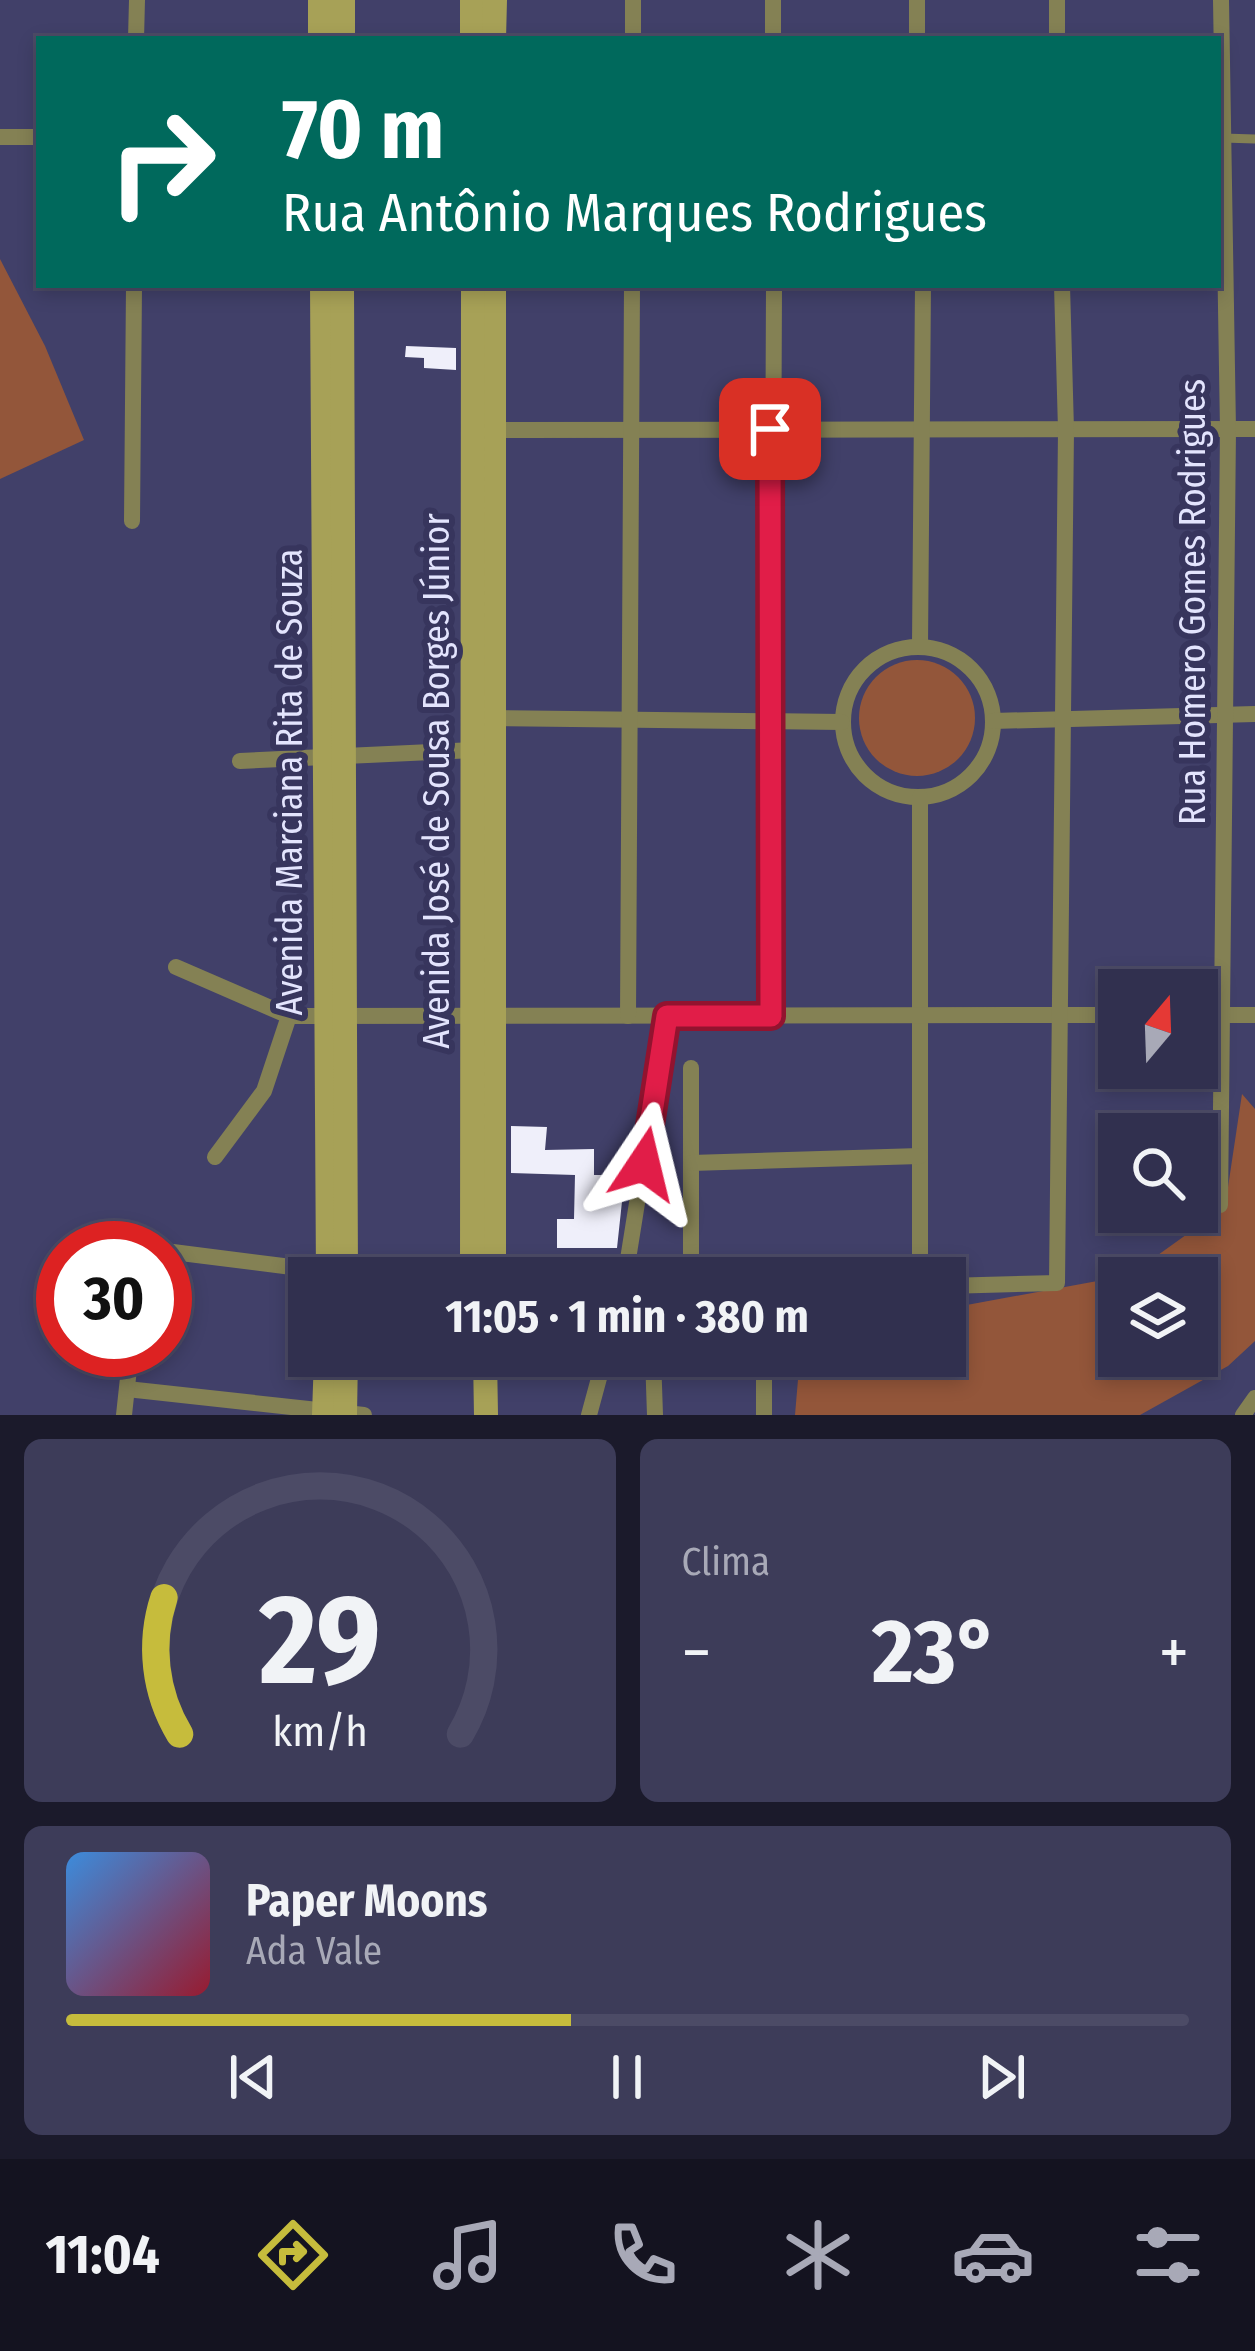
<!DOCTYPE html>
<html lang="pt">
<meta charset="utf-8">
<style>
:root{--surface:#31304f;--page:#3d3c59;--text:#f1f3f6;--muted:#a8a9b7;--line:#4c4b66;--accent:#c6bc3c}
body{margin:0;font-family:"Fira Sans Condensed",sans-serif;background:var(--page);color:var(--text);height:100vh;display:flex;flex-direction:column;font-size:45px;white-space:nowrap}
*{box-sizing:border-box;margin:0}
p{font-size:39px;color:var(--muted)}
.icon{flex:none;width:66px;height:66px;fill:none;stroke:currentColor;stroke-width:2;stroke-linecap:round;stroke-linejoin:round}
.map{position:relative;height:1415px;overflow:hidden}
.drawer{display:flex;flex-direction:column;gap:24px;padding:24px;background:#1b1a2b;flex:1}
.drawer>*{flex:none}
.banner{position:absolute;left:36px;top:36px;width:1185px;height:252px;border-radius:0px;box-shadow:0 6px 18px #0003,0 0 0 3px var(--line);background:#00695c;color:#fff;overflow:hidden}
.needle{width:78px;rotate:19deg}
.buttons{position:absolute;left:1098px;top:969px;display:grid;gap:24px}
.buttons a{display:grid;place-items:center;width:120px;height:120px;border-radius:0px;background:var(--surface);box-shadow:0 6px 18px #0003,0 0 0 3px var(--line);font-size:60px}
.speed{position:absolute;left:36px;top:1221px;display:flex;gap:24px;font-size:60px;font-weight:700;text-align:center}
.speed>*{display:grid;place-content:center;width:156px;height:156px;border-radius:50%;background:var(--surface);box-shadow:0 6px 18px #0003,0 0 0 3px var(--line);line-height:1}
.speed .limit{border:18px solid #d22;background:#fff;color:#111}
.pin{position:absolute;display:grid;place-items:center;width:102px;height:102px;color:#fff;margin:-51px;border-radius:24px;box-shadow:0 6px 18px #0006}
.me{position:absolute;width:132px;margin:-66px;rotate:10deg;stroke-linejoin:round;filter:drop-shadow(0 0 9px #0008)}
.turn{display:flex;align-items:center;gap:42px;height:252px;padding:0 48px;font-size:54px}
.turn .icon{width:156px;height:156px;stroke-width:2.5}
.turn b{display:block;font-size:84px;line-height:102px}
.big{font-size:90px;font-weight:700;line-height:1.1}
.drawer .widget{flex:1;display:flex;flex-direction:column;justify-content:center;gap:18px;min-width:0;padding:0 42px;border-radius:18px;background:var(--page)}
.drawer .dial{align-items:center;gap:0}
.dial svg{height:312px;overflow:visible;fill:none;stroke:var(--line);stroke-width:7;stroke-linecap:round;text-anchor:middle}
.dial text{fill:var(--text);stroke:none}
.song{display:flex;align-items:center;gap:36px}
.cover{width:144px;height:144px;border-radius:18px;background:linear-gradient(135deg,hsl(210 70% 55%),hsl(350 70% 35%))}
.played{height:12px;border-radius:6px;background:linear-gradient(90deg,var(--accent) 45%,var(--line) 45%)}
.keys{display:flex;justify-content:space-around;direction:ltr}
.heat{display:flex;justify-content:space-between;align-items:center;font-size:66px;direction:ltr}
.drawer .tiles{flex:1;display:grid;gap:24px;grid-template-columns:1fr 1fr}
.widget:last-child{grid-column:span 2}
.trip{position:absolute;left:288px;top:1257px;width:678px;height:120px;border-radius:0px;background:var(--surface);box-shadow:0 6px 18px #0003,0 0 0 3px var(--line);font-weight:700;line-height:120px;text-align:center}
.tabs{display:flex;height:192px;justify-content:space-around;align-items:center;background:#141320;color:var(--muted)}
.tabs .icon{width:84px;height:84px}
.tabs .active{color:var(--accent)}
.tabs b{font-size:54px;color:var(--text)}
.map>svg:first-child{display:block}
</style>
<div class="map">
<svg width="1255" height="1415" viewBox="0 0 1255 1415">
<rect width="100%" height="100%" fill="#414069"/>
<g fill="#93563a" fill-rule="evenodd">
<path d="M0 259 45 346 84 440 0 479Z"/>
<circle cx="917" cy="718" r="58"/>
<path d="M1242 1094 1255 1109V1341L1228 1366 1140 1415H795L800 1356H945V1309L1130 1275 1225 1207ZM1119 1278H1197V1356H1119Z"/>
</g>
<g fill="#efeffa">
<path d="M406 346 456 348V370L424 368V358L405 357Z"/>
<path d="M511 1126 547 1127 545 1150 594 1149V1175H617V1183H624L617 1248H557V1219H574L575 1175 511 1173Z"/>
</g>
<g fill="none" stroke-linecap="round" stroke-linejoin="round">
<path stroke="#848154" stroke-width="9" d="M1223 138 1255 139"/>
<g stroke="#848154" stroke-width="16">
<path d="M773 0V39"/>
<path d="M917 0V39"/>
<path d="M1057 0V39"/>
<path d="M136 39 137 0"/>
<path d="M633 39V0"/>
<path d="M0 137H39"/>
<path d="M485 430 1255 429"/>
<path d="M132 521 134 285"/>
<path d="M920 646 923 285"/>
<circle cx="918" cy="722" r="75"/>
<path d="M485 718 842 722"/>
<path d="M993 721 1255 714"/>
<path d="M240 761 474 750"/>
<path d="M920 797V1278"/>
<path d="M176 967 289 1016 1119 1015"/>
<path d="M771 1015 774 285"/>
<path d="M1197 1015H1255"/>
<path d="M628 1016 632 285"/>
<path d="M691 1068V1278"/>
<path d="M215 1157 264 1091 289 1016"/>
<path d="M691 1163 920 1156"/>
<path d="M1220 1205 1228 430 1221 0"/>
<path d="M165 1251 339 1273"/>
<path d="M625 1278 667 1016"/>
<path d="M945 1286 1057 1283 1066 430 1062 285"/>
<path d="M653 1356 655 1415"/>
<path d="M127 1389 364 1415"/>
<path d="M124 1415 131 1350"/>
<path d="M589 1415 605 1356"/>
<path d="M764 1415V1356"/>
<path d="M1243 1415 1255 1398"/>
</g>
<g stroke="#a7a157" stroke-width="24">
<path d="M320 0V39"/>
<path d="M472 0V39"/>
<path d="M343 39V0"/>
<path d="M494 39 495 0"/>
<path d="M322 285 328 1278"/>
<path d="M342 285 346 1278"/>
<path d="M494 285V1278"/>
<path d="M472 1278 473 285"/>
<path d="M485 1356 486 1415"/>
<path d="M324 1415 326 1356"/>
<path d="M345 1415 346 1356"/>
</g>
</g>
<g fill="none" stroke-linecap="round" stroke-linejoin="round">
<defs>
<path id="route" d="M644 1164 667 1016H771L770 429"/>
</defs>
<use href="#route" stroke="#92132f" stroke-width="30"/>
<use href="#route" stroke="#e11d48" stroke-width="21"/>
</g>
<g text-anchor="middle" stroke-width="12" stroke-linejoin="round" paint-order="stroke">
<g font-size="36" fill="#e3e4fd" stroke="#37355d">
<text transform="translate(1192 602) rotate(-90)" y="13">Rua Homero Gomes Rodrigues</text>
<text transform="translate(436 781) rotate(-90)" y="13">Avenida José de Sousa Borges Júnior</text>
<text transform="translate(289 782) rotate(-90)" y="13">Avenida Marciana Rita de Souza</text>
</g>
</g>
</svg>
<div class="buttons">
<a><svg class="needle" viewBox="-14 -14 28 28"><path d="M0-13l5 13h-10z" fill="#e53935"/><path d="M0 13l5-13h-10z" fill="#a8a9b7"/></svg></a>
<a><svg class="icon" aria-label="search" viewBox="0 0 24 24"><circle cx="10" cy="10" r="6"/><path d="M15 15l6 6"/></svg></a>
<a><svg class="icon" aria-label="layers" viewBox="0 0 24 24"><path d="M12 4l9 5-9 5-9-5zM3 14l9 5 9-5"/></svg></a>
</div>
<div class="speed"><div class="limit">30</div></div>
<div class="pin" style="left:770px;top:429px;background:#d93025"><svg class="icon" aria-label="arrive" viewBox="0 0 24 24"><path d="M6 21V4h12l-3 4 3 4H6"/></svg></div>
<svg class="me" style="left:644px;top:1164px" viewBox="-20 -20 40 40"><path d="M0-17L14 15 0 8-14 15z" fill="#e11d48" stroke="#fff" stroke-width="4"/></svg>
<div class="trip">11:05 · 1 min · 380 m</div>
<div class="banner">
<div class="turn"><svg class="icon" aria-label="right" viewBox="0 0 24 24"><path d="M7 20v-9h11M14 6l5 5-5 5"/></svg><div><b>70 m</b>Rua Antônio Marques Rodrigues</div></div>
</div>
</div>
<section class="drawer">
<div class="tiles">
<div class="widget dial"><svg viewBox="0 0 100 80">
<path d="M14 69A42 42 0 1 1 86 69"/>
<path d="M14 69A42 42 0 0 1 10 34" stroke="#c6bc3c"/>
<text x="50" y="56" font-size="32" font-weight="700">29</text>
<text x="50" y="72" font-size="11">km/h</text>
</svg></div>
<div class="widget"><p>Clima</p>
<div class="heat"><a>−</a><b class="big">23°</b><a>+</a></div>
</div>
<div class="widget">
<div class="song"><i class="cover"></i><div><b>Paper Moons</b><p>Ada Vale</p></div></div>
<div class="played"></div>
<div class="keys"><svg class="icon" aria-label="previous" viewBox="0 0 24 24"><path d="M18 5L8 12l10 7zM5 5v14"/></svg><svg class="icon" aria-label="pause" viewBox="0 0 24 24"><path d="M8 5v14M16 5v14"/></svg><svg class="icon" aria-label="next" viewBox="0 0 24 24"><path d="M6 5l10 7-10 7zM19 5v14"/></svg></div>
</div>
</div>
</section>
<nav class="tabs">
<b>11:04</b>
<svg class="icon active" aria-label="directions" viewBox="0 0 24 24"><path d="M12 3l9 9-9 9-9-9zM9 14v-3h6M13 9l2 2-2 2"/></svg>
<svg class="icon" aria-label="music" viewBox="0 0 24 24"><path d="M9 18V5l10-2v13"/><circle cx="6" cy="18" r="3"/><circle cx="16" cy="16" r="3"/></svg>
<svg class="icon" aria-label="phone" viewBox="0 0 24 24"><path d="M5 4h4l2 5-3 2q2 4 5 5l2-3 5 2v4C11 20 4 13 5 4z"/></svg>
<svg class="icon" aria-label="climate" viewBox="0 0 24 24"><path d="M12 3v18M4 7l16 10M4 17L20 7"/></svg>
<svg class="icon" aria-label="car" viewBox="0 0 24 24"><path d="M5 17H2v-5l4-1 3-4h7l3 4 3 1v5h-3M9 17h6M6 11h13"/><circle cx="7" cy="17" r="2"/><circle cx="17" cy="17" r="2"/></svg>
<svg class="icon" aria-label="filters" viewBox="0 0 24 24"><path d="M4 7h16M4 17h16"/><circle cx="9" cy="7" r="2"/><circle cx="15" cy="17" r="2"/></svg>
</nav>
